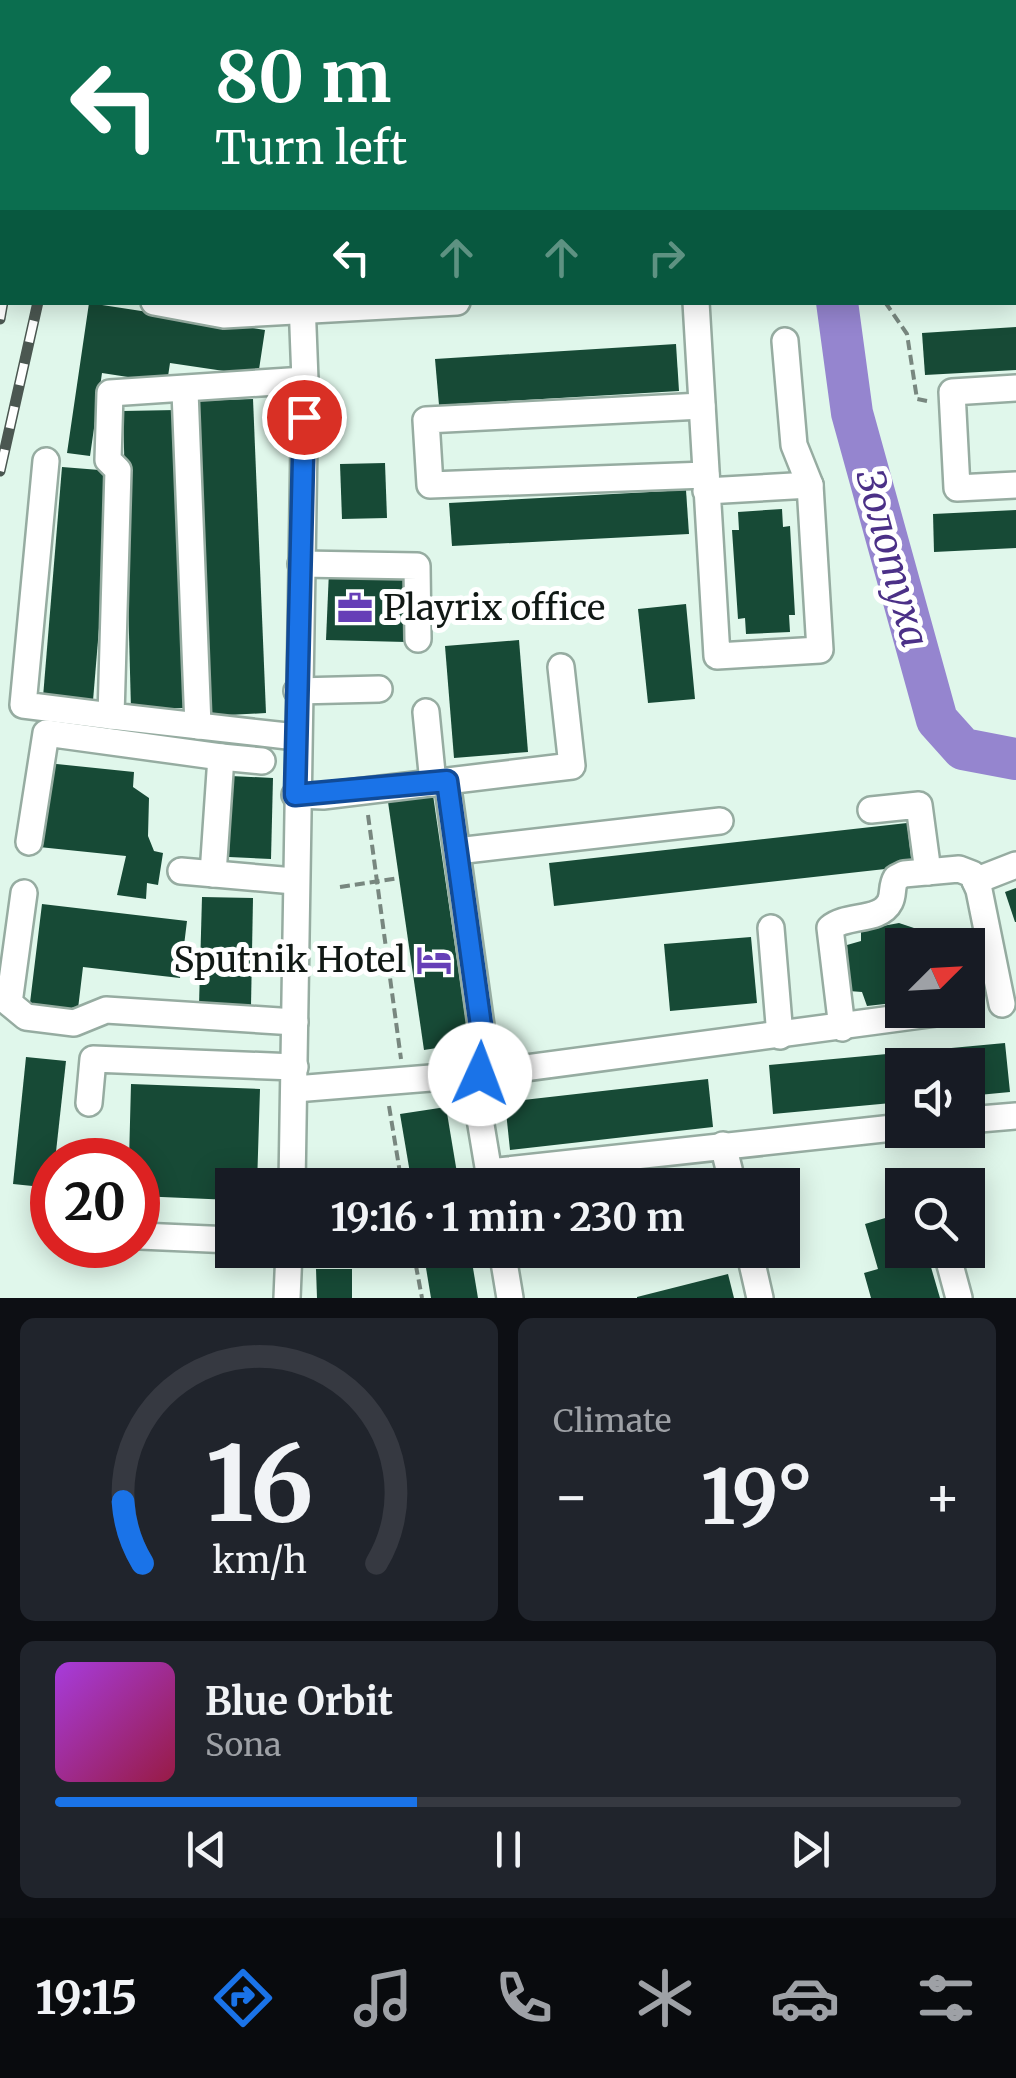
<!DOCTYPE html>
<meta charset="utf-8">
<style>
:root{--surface:#171b24;--page:#20242c;--text:#f1f3f6;--muted:#9ea1a6;--line:#363941;--accent:#1a73e8}
body{margin:0;font-family:Merriweather,serif;background:var(--page);color:var(--text);height:100vh;display:flex;flex-direction:column;font-size:38px;white-space:nowrap}
*{box-sizing:border-box;margin:0}
p{font-size:32px;color:var(--muted)}
.icon{flex:none;width:55px;height:55px;fill:none;stroke:currentColor;stroke-width:2;stroke-linecap:round;stroke-linejoin:round}
.map{position:relative;height:1298px;overflow:hidden}
.details{display:flex;flex-direction:column;gap:20px;padding:20px;background:#0d0f14;flex:1}
.details>*{flex:none}
.guide{position:absolute;left:0px;top:0px;width:1018px;height:305px;box-shadow:0 5px 25px #0003;background:#0b6e4f;color:#fff;overflow:hidden}
.needle{width:65px;rotate:66deg}
.tools{position:absolute;left:885px;top:928px;display:grid;gap:20px}
.tools a{display:grid;place-items:center;width:100px;height:100px;border-radius:0px;background:var(--surface);box-shadow:0 5px 25px #0003;font-size:50px}
.speed{position:absolute;left:30px;top:1138px;display:flex;gap:20px;font-size:50px;font-weight:700;text-align:center}
.speed>*{display:grid;place-content:center;width:130px;height:130px;border-radius:50%;background:var(--surface);box-shadow:0 5px 25px #0003;line-height:1}
.speed .limit{border:15px solid #d22;background:#fff;color:#111}
.pin{position:absolute;display:grid;place-items:center;width:85px;height:85px;color:#fff;margin:-42px;border:5px solid #fff;border-radius:50%;box-shadow:0 2px 10px #0007}
.me{position:absolute;width:110px;margin:-55px;rotate:2deg;stroke-linejoin:round;filter:drop-shadow(0 0 8px #0008)}
.turn{display:flex;align-items:center;gap:35px;height:210px;padding:0 50px;font-size:45px}
.turn .icon{width:130px;height:130px;stroke-width:2.5}
.turn b{display:block;font-size:70px;line-height:85px}
.lanes{display:flex;align-items:center;height:95px;padding:0 50px;background:#0003;justify-content:center;gap:50px;direction:ltr}
.lanes .off{opacity:.35}
.big{font-size:75px;font-weight:700;line-height:1.1}
.details .widget{flex:1;display:flex;flex-direction:column;justify-content:center;gap:15px;min-width:0;padding:0 35px;border-radius:15px;background:var(--page)}
.details .dial{align-items:center;gap:0}
.dial svg{height:260px;overflow:visible;fill:none;stroke:var(--line);stroke-width:7;stroke-linecap:round;text-anchor:middle}
.dial text{fill:var(--text);stroke:none}
.song{display:flex;align-items:center;gap:30px}
.cover{width:120px;height:120px;border-radius:15px;background:linear-gradient(135deg,hsl(280 70% 55%),hsl(340 70% 35%))}
.played{height:10px;border-radius:5px;background:linear-gradient(90deg,var(--accent) 40%,var(--line) 40%)}
.keys{display:flex;justify-content:space-around;direction:ltr}
.heat{display:flex;justify-content:space-between;align-items:center;font-size:55px;direction:ltr}
.details .tiles{flex:1;display:grid;gap:20px;grid-template-columns:1fr 1fr}
.widget:last-child{grid-column:span 2}
.trip{position:absolute;left:215px;top:1168px;width:585px;height:100px;border-radius:0px;background:var(--surface);box-shadow:0 5px 25px #0003;font-weight:700;line-height:100px;text-align:center}
.menu{display:flex;height:160px;justify-content:space-around;align-items:center;background:#090b0e;color:var(--muted)}
.menu .icon{width:70px;height:70px}
.menu .current{color:var(--accent)}
.menu b{font-size:45px;color:var(--text)}
.map>svg:first-child{display:block}
</style>
<div class="map">
<svg width="1016" height="1298" viewBox="0 0 1016 1298">
<rect width="100%" height="100%" fill="#e0f7eb"/>
<g fill="none" stroke-linecap="round" stroke-linejoin="round">
<g stroke="#9585cf" stroke-width="42">
<path d="M702 0 703 2"/>
<path d="M837 302 852 413 937 720 963 749 1016 759"/>
</g>
</g>
<g fill="#174a36">
<path d="M89 303 265 330 258 376 170 363 167 383 102 373 90 456 67 453Z"/>
<path d="M1016 327V370L925 375 922 333Z"/>
<path d="M676 344 679 391 439 405 435 359Z"/>
<path d="M253 399 266 713 209 716 196 401Z"/>
<path d="M176 410 185 708 131 709 123 411Z"/>
<path d="M385 463 387 518 342 519 340 464Z"/>
<path d="M62 467 112 471 93 701 43 697Z"/>
<path d="M686 490 689 534 452 546 449 503Z"/>
<path d="M782 509 783 527 790 526 795 615H789L790 632 746 634 745 618 738 619 732 530H739L738 512Z"/>
<path d="M1016 510V548L934 552 933 514Z"/>
<path d="M329 571 408 573 406 642 326 640Z"/>
<path d="M686 604 695 699 648 703 638 609Z"/>
<path d="M519 640 528 752 454 758 445 646Z"/>
<path d="M47 763 134 772 133 787 149 798 148 836 154 851 163 853 158 885 147 883 146 899 117 895 126 856 39 847Z"/>
<path d="M231 776 273 778 271 859 229 857Z"/>
<path d="M433 795 469 1043 424 1050 388 802Z"/>
<path d="M907 823 912 866 554 906 549 863Z"/>
<path d="M1016 888V922H1015L1005 892Z"/>
<path d="M202 897 253 898 251 1006 199 1005Z"/>
<path d="M42 904 187 921 180 978 83 967 77 1017 29 1011Z"/>
<path d="M899 923 935 935 928 945H902V1002L867 1006 862 992 849 991 837 971 848 959 847 945 861 941V930Z"/>
<path d="M751 937 757 1003 670 1011 664 944Z"/>
<path d="M1005 1043 1010 1092 968 1096V1065H902V1102L773 1114 769 1065Z"/>
<path d="M26 1057 66 1061 52 1188 13 1184Z"/>
<path d="M708 1079 713 1127 510 1150 505 1102Z"/>
<path d="M131 1084 260 1089 257 1185H232V1200L138 1196V1160H129Z"/>
<path d="M446 1107 459 1185H412L400 1114Z"/>
<path d="M902 1213V1250H926L940 1298H871L864 1273 878 1269 865 1224Z"/>
<path d="M423 1250H470L478 1298H431Z"/>
<path d="M316 1269H352V1298H317Z"/>
<path d="M728 1274 734 1298H637V1297Z"/>
</g>
<g fill="none" stroke-linecap="round" stroke-linejoin="round">
<defs>
<g id="minor">
<path d="M410 0V2"/>
<path d="M820 0V2"/>
<path d="M288 2V0"/>
<path d="M1015 34H1016"/>
<path d="M1015 83H1016"/>
<path d="M1015 270 1016 269"/>
<path d="M154 302 224 315 457 302"/>
<path d="M696 302 717 656 820 650 810 485 706 491"/>
<path d="M785 341 794 445 810 485"/>
<path d="M1016 388 952 392 957 488 1016 485"/>
<path d="M185 391 198 726"/>
<path d="M702 406 426 420 430 485 706 475"/>
<path d="M46 461 23 705 111 716"/>
<path d="M301 564 417 566 418 639"/>
<path d="M297 691 379 689"/>
<path d="M426 712 433 783"/>
<path d="M296 737 111 716 118 470 108 460 110 393 305 380"/>
<path d="M447 781 483 1040 477 1101 491 1185"/>
<path d="M295 795 323 796 572 766 561 667"/>
<path d="M871 810 919 805 928 872"/>
<path d="M29 842 46 733 221 757"/>
<path d="M457 851 720 821"/>
<path d="M181 871 294 881"/>
<path d="M213 874 221 757 262 761"/>
<path d="M975 881 1016 865"/>
<path d="M24 893 9 1003 26 1017 74 1023 106 1010 295 1022"/>
<path d="M771 928 780 1036"/>
<path d="M842 1028 830 928C846 914 880 922 890 902 894 894 891 886 896 878L904 874 959 869 972 874 979 890 1002 1004"/>
<path d="M295 1089 480 1074 959 1010"/>
<path d="M89 1103 93 1059 295 1067"/>
<path d="M968 1120 1016 1116"/>
<path d="M723 1145 733 1185"/>
<path d="M489 1172 902 1127"/>
<path d="M292 1185 305 380 302 302"/>
<path d="M140 1236 232 1240"/>
<path d="M502 1250 510 1298"/>
<path d="M749 1250 760 1298"/>
<path d="M946 1250 959 1298"/>
<path d="M287 1298 289 1250"/>
</g>
</defs>
<use href="#minor" stroke="#96aca1" stroke-width="30"/>
<g stroke="#78877f" stroke-width="4" stroke-dasharray="10 5" stroke-linecap="butt">
<path d="M1015 232H1016"/>
<path d="M885 302 907 334 917 399 927 401"/>
<path d="M368 815 401 1059"/>
<path d="M340 887 399 878"/>
<path d="M389 1106 402 1185"/>
<path d="M413 1250 422 1298"/>
</g>
<use href="#minor" stroke="#fff" stroke-width="25"/>
<defs>
<g id="rail">
<path d="M7 2V0"/>
<path d="M24 2 25 0"/>
<path d="M77 2 78 0"/>
<path d="M106 2 107 0"/>
<path d="M0 97 2 73"/>
<path d="M0 153 2 137"/>
<path d="M0 319 3 302"/>
<path d="M0 471 38 302"/>
</g>
</defs>
<use href="#rail" stroke="#4b5751" stroke-width="11"/>
<use href="#rail" stroke="#fff" stroke-width="8" stroke-dasharray="22" stroke-linecap="butt"/>
</g>
<g fill="none" stroke-linecap="round" stroke-linejoin="round">
<defs>
<path id="route" d="M304 417 295 795 447 781 483 1040 480 1074"/>
</defs>
<use href="#route" stroke="#114b97" stroke-width="25"/>
<use href="#route" stroke="#1a73e8" stroke-width="18"/>
</g>
<defs>
<symbol id="office-bare" viewBox="-9 -9 18 18"><path d="M-6-3h4V-5.5h4V-3h4V5H-6ZM-1-4.5V-3h2v-1.5ZM-6 0V1H6V0Z" fill="#663fb7" stroke="#fff" stroke-width="2.5" paint-order="stroke"/></symbol>
<symbol id="hotel-bare" viewBox="-9 -9 18 18"><path d="M-6-4.5h1.5V1H6V5H4.5V3h-9V5H-6ZM-4 0a1.8 1.8 0 1 1 3.6 0ZM.5 0V-2.5h3Q6-2.5 6 0Z" fill="#663fb7" stroke="#fff" stroke-width="2.5" paint-order="stroke"/></symbol>
</defs>
<g fill-rule="evenodd">
<use href="#office-bare" x="330" y="583" width="50" height="50"/>
<use href="#hotel-bare" x="409" y="935" width="50" height="50"/>
</g>
<g text-anchor="middle" stroke-width="10" stroke-linejoin="round" paint-order="stroke">
<g font-size="35" fill="#111915" stroke="#fff" text-anchor="start">
<text x="383" y="620">Playrix office</text>
<text x="406" y="972" text-anchor="end">Sputnik Hotel</text>
</g>
<g font-size="38" font-style="italic" fill="#4b3087" stroke="#fff">
<text transform="translate(892 558) rotate(75)" y="13">Золотуха</text>
</g>
</g>
</svg>
<div class="tools">
<a><svg class="needle" viewBox="-14 -14 28 28"><path d="M0-13l5 13h-10z" fill="#e53935"/><path d="M0 13l5-13h-10z" fill="#9ea1a6"/></svg></a>
<a><svg class="icon" aria-label="sound" viewBox="0 0 24 24"><path d="M4 9h4l5-4v14l-5-4H4zM17 9q2 3 0 6"/></svg></a>
<a><svg class="icon" aria-label="search" viewBox="0 0 24 24"><circle cx="10" cy="10" r="6"/><path d="M15 15l6 6"/></svg></a>
</div>
<div class="speed"><div class="limit">20</div></div>
<div class="pin" style="left:304px;top:417px;background:#d93025"><svg class="icon" aria-label="arrive" viewBox="0 0 24 24"><path d="M6 21V4h12l-3 4 3 4H6"/></svg></div>
<svg class="me" style="left:480px;top:1074px" viewBox="-20 -20 40 40"><circle r="19" fill="#fff"/><path d="M0-13L10 11 0 6-10 11z" fill="#1a73e8"/></svg>
<div class="trip">19:16 · 1 min · 230 m</div>
<div class="guide">
<div class="turn"><svg class="icon" aria-label="left" viewBox="0 0 24 24"><path d="M17 20v-9H6M10 6l-5 5 5 5"/></svg><div><b>80 m</b>Turn left</div></div>
<div class="lanes"><svg class="icon" aria-label="left" viewBox="0 0 24 24"><path d="M17 20v-9H6M10 6l-5 5 5 5"/></svg><svg class="icon off" aria-label="ahead" viewBox="0 0 24 24"><path d="M12 20V5M6 11l6-6 6 6"/></svg><svg class="icon off" aria-label="ahead" viewBox="0 0 24 24"><path d="M12 20V5M6 11l6-6 6 6"/></svg><svg class="icon off" aria-label="right" viewBox="0 0 24 24"><path d="M7 20v-9h11M14 6l5 5-5 5"/></svg></div>
</div>
</div>
<section class="details">
<div class="tiles">
<div class="widget dial"><svg viewBox="0 0 100 80">
<path d="M14 69A42 42 0 1 1 86 69"/>
<path d="M14 69A42 42 0 0 1 8 50" stroke="#1a73e8"/>
<text x="50" y="56" font-size="32" font-weight="700">16</text>
<text x="50" y="72" font-size="11">km/h</text>
</svg></div>
<div class="widget"><p>Climate</p>
<div class="heat"><a>−</a><b class="big">19°</b><a>+</a></div>
</div>
<div class="widget">
<div class="song"><i class="cover"></i><div><b>Blue Orbit</b><p>Sona</p></div></div>
<div class="played"></div>
<div class="keys"><svg class="icon" aria-label="previous" viewBox="0 0 24 24"><path d="M18 5L8 12l10 7zM5 5v14"/></svg><svg class="icon" aria-label="pause" viewBox="0 0 24 24"><path d="M8 5v14M16 5v14"/></svg><svg class="icon" aria-label="next" viewBox="0 0 24 24"><path d="M6 5l10 7-10 7zM19 5v14"/></svg></div>
</div>
</div>
</section>
<nav class="menu">
<b>19:15</b>
<svg class="icon current" aria-label="directions" viewBox="0 0 24 24"><path d="M12 3l9 9-9 9-9-9zM9 14v-3h6M13 9l2 2-2 2"/></svg>
<svg class="icon" aria-label="music" viewBox="0 0 24 24"><path d="M9 18V5l10-2v13"/><circle cx="6" cy="18" r="3"/><circle cx="16" cy="16" r="3"/></svg>
<svg class="icon" aria-label="phone" viewBox="0 0 24 24"><path d="M5 4h4l2 5-3 2q2 4 5 5l2-3 5 2v4C11 20 4 13 5 4z"/></svg>
<svg class="icon" aria-label="climate" viewBox="0 0 24 24"><path d="M12 3v18M4 7l16 10M4 17L20 7"/></svg>
<svg class="icon" aria-label="car" viewBox="0 0 24 24"><path d="M5 17H2v-5l4-1 3-4h7l3 4 3 1v5h-3M9 17h6M6 11h13"/><circle cx="7" cy="17" r="2"/><circle cx="17" cy="17" r="2"/></svg>
<svg class="icon" aria-label="filters" viewBox="0 0 24 24"><path d="M4 7h16M4 17h16"/><circle cx="9" cy="7" r="2"/><circle cx="15" cy="17" r="2"/></svg>
</nav>
